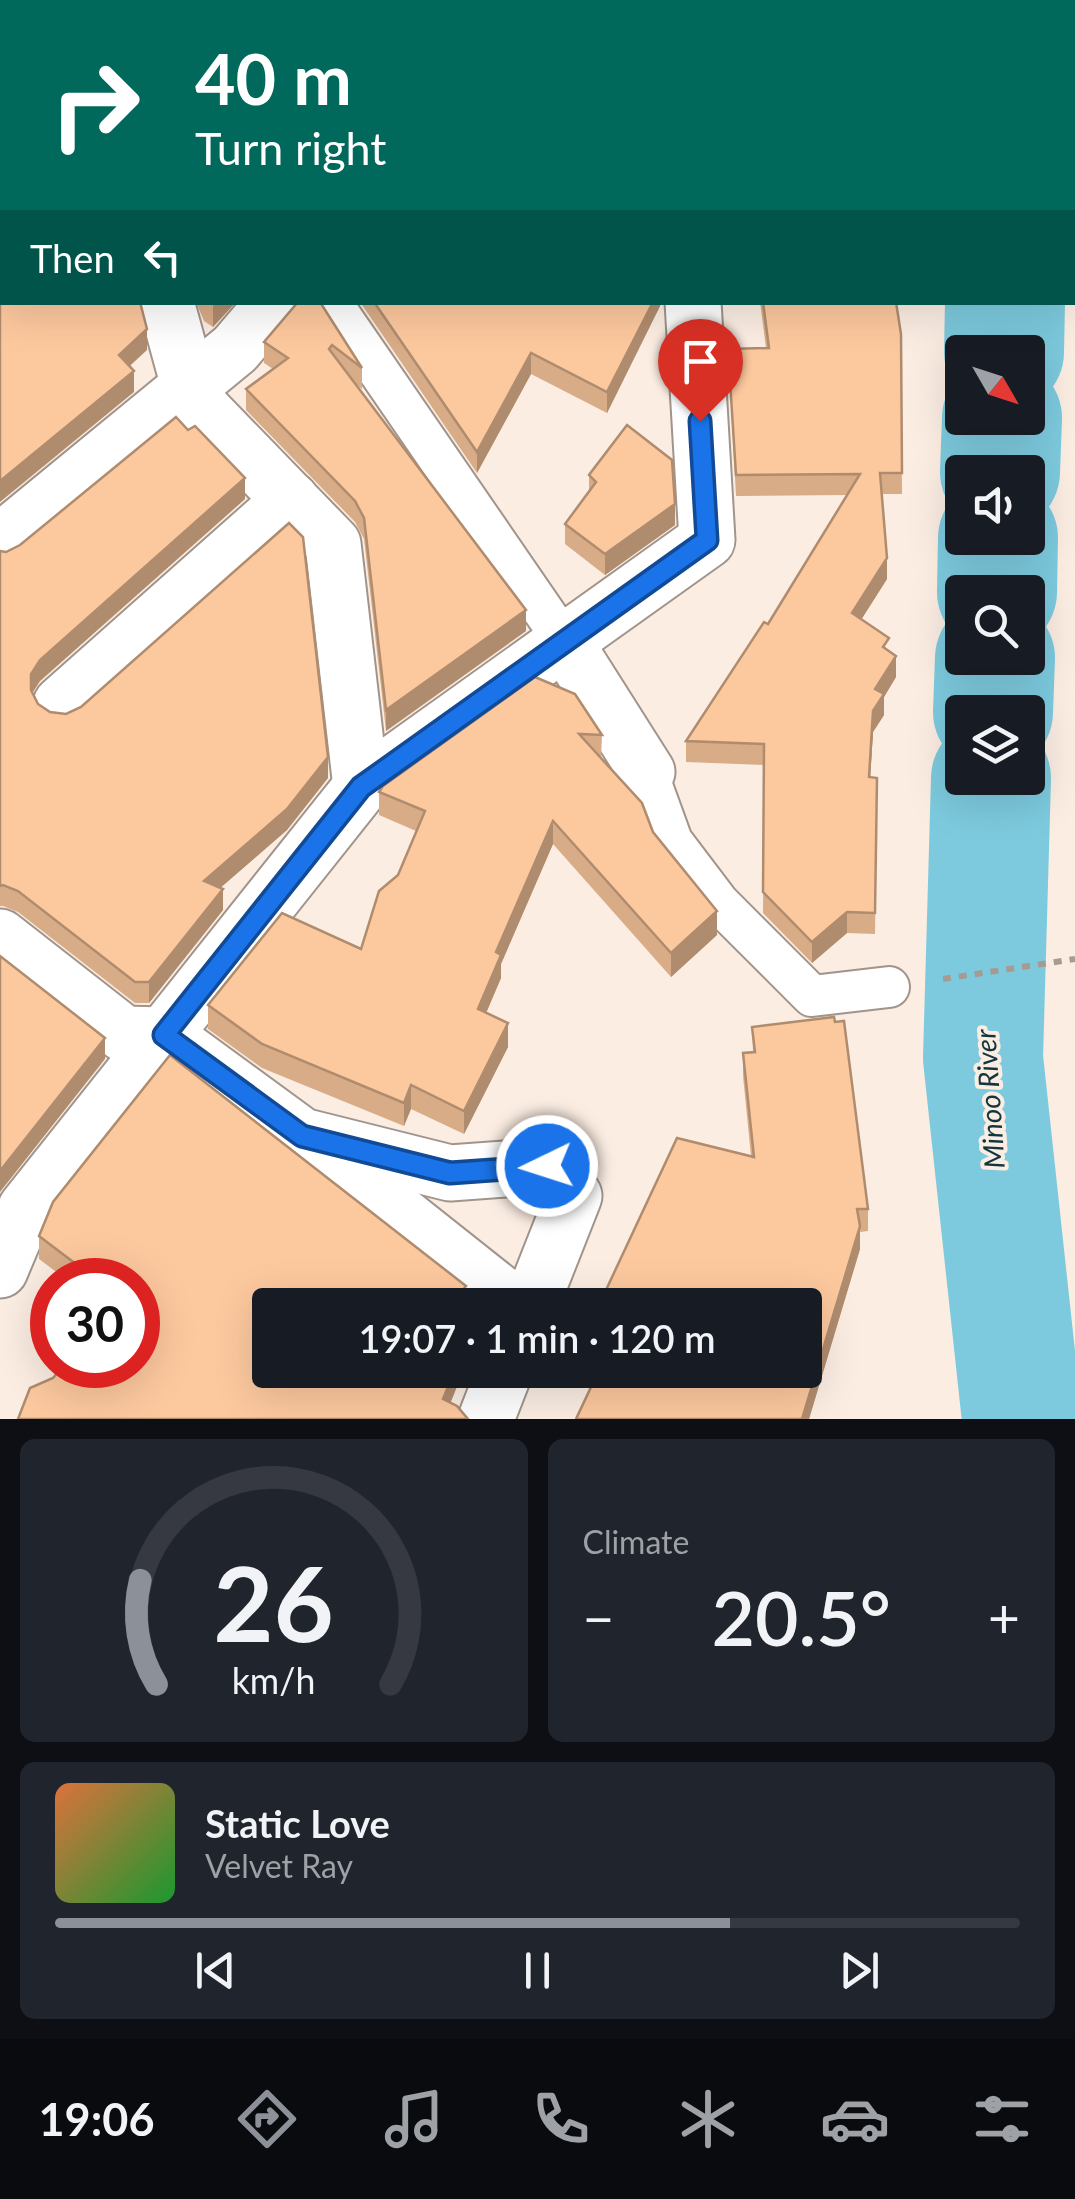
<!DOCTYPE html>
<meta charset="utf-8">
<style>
:root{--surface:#171b24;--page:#20242c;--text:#f1f3f6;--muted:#9ea1a6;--line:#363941;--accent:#8c9099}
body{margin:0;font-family:Lato,sans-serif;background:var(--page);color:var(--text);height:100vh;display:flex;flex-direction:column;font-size:38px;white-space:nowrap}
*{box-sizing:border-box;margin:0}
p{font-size:32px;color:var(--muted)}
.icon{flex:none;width:55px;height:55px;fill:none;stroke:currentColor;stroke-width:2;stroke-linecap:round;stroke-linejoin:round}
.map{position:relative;height:1419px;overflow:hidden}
.sheet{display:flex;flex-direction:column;gap:20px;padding:20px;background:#0d0f14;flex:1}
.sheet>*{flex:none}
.hud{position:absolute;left:0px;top:0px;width:1075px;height:305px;box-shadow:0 10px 40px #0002;background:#00695c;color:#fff;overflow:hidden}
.needle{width:65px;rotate:129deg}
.fabs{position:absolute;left:945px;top:335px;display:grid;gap:20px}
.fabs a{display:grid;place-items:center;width:100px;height:100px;border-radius:10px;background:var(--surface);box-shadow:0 10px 40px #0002;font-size:50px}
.speed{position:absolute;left:30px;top:1258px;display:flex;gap:20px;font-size:50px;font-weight:700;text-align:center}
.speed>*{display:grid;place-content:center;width:130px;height:130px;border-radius:50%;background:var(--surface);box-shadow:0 10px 40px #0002;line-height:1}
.speed .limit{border:15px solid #d22;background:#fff;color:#111}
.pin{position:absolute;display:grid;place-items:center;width:85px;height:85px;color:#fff;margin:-102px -42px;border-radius:50% 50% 50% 0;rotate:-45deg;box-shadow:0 0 10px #0007}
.pin .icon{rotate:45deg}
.me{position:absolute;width:110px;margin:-55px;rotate:266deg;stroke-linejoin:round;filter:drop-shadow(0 0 8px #0008)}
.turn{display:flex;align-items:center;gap:35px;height:210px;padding:0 30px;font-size:45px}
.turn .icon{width:130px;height:130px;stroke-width:2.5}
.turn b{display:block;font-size:70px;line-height:85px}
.then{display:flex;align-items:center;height:95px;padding:0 30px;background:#0003;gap:20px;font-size:38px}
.big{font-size:75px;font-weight:600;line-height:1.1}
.sheet .card{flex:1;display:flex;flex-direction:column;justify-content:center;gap:15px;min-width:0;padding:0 35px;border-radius:15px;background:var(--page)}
.sheet .dial{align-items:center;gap:0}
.dial svg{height:260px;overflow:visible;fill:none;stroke:var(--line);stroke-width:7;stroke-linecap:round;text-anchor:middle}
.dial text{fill:var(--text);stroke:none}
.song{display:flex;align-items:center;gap:30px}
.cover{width:120px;height:120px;border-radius:15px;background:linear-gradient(135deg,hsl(20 70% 55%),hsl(130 70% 35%))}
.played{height:10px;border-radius:5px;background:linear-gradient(90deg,var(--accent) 70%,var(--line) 70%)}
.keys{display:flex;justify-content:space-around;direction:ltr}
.heat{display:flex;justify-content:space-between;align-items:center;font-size:55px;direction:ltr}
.sheet .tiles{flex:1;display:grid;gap:20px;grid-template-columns:1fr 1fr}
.card:last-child{grid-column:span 2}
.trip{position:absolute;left:252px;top:1288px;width:570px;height:100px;border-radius:10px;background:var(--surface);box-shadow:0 10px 40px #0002;font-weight:600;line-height:100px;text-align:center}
.tab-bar{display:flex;height:160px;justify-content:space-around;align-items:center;background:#090b0e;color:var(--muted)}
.tab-bar .icon{width:70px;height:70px}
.tab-bar .current{color:var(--accent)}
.tab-bar b{font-size:45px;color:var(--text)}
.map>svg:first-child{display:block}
</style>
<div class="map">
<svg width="1075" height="1419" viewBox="0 0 1075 1419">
<rect width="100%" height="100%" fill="#fbede2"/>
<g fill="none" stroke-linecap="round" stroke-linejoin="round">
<g stroke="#7dcade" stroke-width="120">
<path d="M970 0V2"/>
<path d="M1004 352 1005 302"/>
<path d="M1000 472 1002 418"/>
<path d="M997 592 998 538"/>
<path d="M993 712 995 658"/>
<path d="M991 778 983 1058 1022 1419"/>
</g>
<defs>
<g id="lane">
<path d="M331 302 564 641"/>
<path d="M647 772 672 841 719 903 812 996 889 987"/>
</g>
<g id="street">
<path d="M675 0V2"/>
<path d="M170 2 171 0"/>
<path d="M427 2 428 0"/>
<path d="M0 33 2 36"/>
<path d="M166 302 189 386 203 410 333 544 361 787"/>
<path d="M0 542 235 349 275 302"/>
<path d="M564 641 647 772"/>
<path d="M61 704 291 500"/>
<path d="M0 937 124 1034 164 1035 302 1136 450 1173 547 1166 574 1196 531 1305"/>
<path d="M316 1147 515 1305"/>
<path d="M0 1270 26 1208 361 787 707 540 693 302"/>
<path d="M486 1419 505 1370"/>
</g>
</defs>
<use href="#lane" stroke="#a1948b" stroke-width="44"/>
<use href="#street" stroke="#a1948b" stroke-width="59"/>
<path stroke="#a69b93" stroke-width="6" stroke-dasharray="8 8" stroke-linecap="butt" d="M943 979 1075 959"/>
<use href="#lane" stroke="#fff" stroke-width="40"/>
<use href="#street" stroke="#fff" stroke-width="55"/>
</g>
<g fill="#d9ac88">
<path d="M0 0H146L149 2H2V4H0Z"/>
<path d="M196 302H236L213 327 204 321Z"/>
<path d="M298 302 362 368V389L356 384 526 631 386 731 364 539 355 522 246 410V389L273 369 264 363V342Z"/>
<path d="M360 302H662L607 413 531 374 477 473Z"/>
<path d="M760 302H896L901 334 902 494H881L887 579 861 620 889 651 896 677 884 697V715L873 732 870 777 877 778 875 934 847 933 812 963 763 913 764 765 686 762V741L768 624 847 495 736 496 728 349 766 348Z"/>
<path d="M589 475 675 525 605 575 565 544V524L589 492Z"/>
<path d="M245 499 40 681 32 693 38 704 50 712 328 778 287 830 220 888 223 910 149 1003H135L18 912 3 906H0V551L6 552Z"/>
<path d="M535 677 602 735 601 759 653 832 717 935 671 977 553 844 501 964V978L486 1013 508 1047 464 1134 411 1109 404 1126 262 1068 208 1029V1005L361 949 398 875 416 831 379 815V792Z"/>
<path d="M752 1027 868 1209V1231L860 1232V1249L809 1419H576L751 1156 743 1076V1053L753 1052Z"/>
<path d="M39 1236 466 1305H270L460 1370V1379L450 1403 53 1378 138 1280H67L39 1259Z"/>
</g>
<g fill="#b08c6f">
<path d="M216 302H236L213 327V306Z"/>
<path d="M653 302H662L607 413V392Z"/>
<path d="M147 329V350L119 376V355Z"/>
<path d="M531 353V374L477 473V452Z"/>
<path d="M134 371V392L0 502V481Z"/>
<path d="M245 478V499L40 681 31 695V674L40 660Z"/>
<path d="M675 504V525L605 575V554Z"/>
<path d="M887 558V579L852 634V613Z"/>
<path d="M526 610V631L386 731V710Z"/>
<path d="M896 656V677L884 697V715L873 732 869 798 873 711 875 689Z"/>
<path d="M328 757V778L287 830 204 902V881Z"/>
<path d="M553 821V844L501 964V978L478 1032V1009L496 952Z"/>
<path d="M223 889V910L149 1003V982Z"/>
<path d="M717 911V935L671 977V953Z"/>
<path d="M847 912V933L812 963V942Z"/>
<path d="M508 1023V1047L464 1134V1111Z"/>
<path d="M105 1038V1059L0 1192V1171Z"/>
<path d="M411 1085V1109L404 1126V1103Z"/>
<path d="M860 1226V1249L809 1419H802Z"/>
<path d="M466 1286V1305H451Z"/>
<path d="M455 1370H460V1379L444 1419 443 1399Z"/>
</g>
<g fill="#fcc89e" stroke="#b08c6f" stroke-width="2.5">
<path d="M27 0H146L149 2H29Z"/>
<path d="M193 0H403L406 2H191Z"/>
<path d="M474 0H652L654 2H473Z"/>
<path d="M698 0H865L866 2H696Z"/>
<path d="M0 100 2 102V302H140L147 329 119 355 134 371 0 481Z"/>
<path d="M298 302H320L362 368 332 345 329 349 526 610 386 710 364 518 355 501 246 389 288 358 264 342Z"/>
<path d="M374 302H653L607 392 531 353 477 452Z"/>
<path d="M763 302H896L901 334 902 473H880L887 558 852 613 889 638 883 647 896 656 875 689 884 694 873 711 869 777 877 778 875 913 847 912 812 942 763 892 764 744 686 741 764 622 768 624 860 474 736 475 728 349 769 348Z"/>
<path d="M176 417 188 430 195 426 245 478 40 660 31 674V690L38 704 50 712 66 714 81 707 289 523 303 537 328 757 287 809 204 881 223 889 149 982H135L18 891 3 885 0 886V551L6 552 20 545Z"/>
<path d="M627 425 672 460 675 504 605 554 565 524 596 482 589 475Z"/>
<path d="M535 677 575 694 602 735 579 734 642 803 653 832 717 911 671 953 553 821 496 952 501 955 478 1009 508 1023 464 1111 411 1085 404 1103 262 1044 208 1005 282 913 361 949 379 891 398 875 425 811 379 792 383 786Z"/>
<path d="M0 956 105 1038 0 1171Z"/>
<path d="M834 1017 835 1022 844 1021 868 1209H857L860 1226 802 1419H576L599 1370H805V1305H599L677 1138 754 1157 743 1053 755 1052 752 1027Z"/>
<path d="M170 1055 466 1286 451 1305H270V1370H455L443 1399 457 1406 468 1419H18L30 1388 53 1378 64 1365H138V1280H97L39 1236 53 1202Z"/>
</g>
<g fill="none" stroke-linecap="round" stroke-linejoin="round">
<defs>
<path id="route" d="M547 1166 450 1173 302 1136 164 1035 361 787 707 540 700 421"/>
</defs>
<use href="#route" stroke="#114b97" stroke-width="25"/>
<use href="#route" stroke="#1a73e8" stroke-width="18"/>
</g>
<g text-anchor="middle" stroke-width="8" stroke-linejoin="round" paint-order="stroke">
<g font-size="28" font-style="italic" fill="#11363f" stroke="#fbede2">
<text transform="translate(990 1099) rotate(-94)" y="10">Minoo River</text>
</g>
</g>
</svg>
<div class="fabs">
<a><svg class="needle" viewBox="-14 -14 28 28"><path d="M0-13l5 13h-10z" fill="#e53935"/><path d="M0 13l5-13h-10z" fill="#9ea1a6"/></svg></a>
<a><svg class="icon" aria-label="sound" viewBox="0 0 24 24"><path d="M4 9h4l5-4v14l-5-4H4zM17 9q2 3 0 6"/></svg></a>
<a><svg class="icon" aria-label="search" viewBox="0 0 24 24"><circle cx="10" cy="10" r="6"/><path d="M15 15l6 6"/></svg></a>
<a><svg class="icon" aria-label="layers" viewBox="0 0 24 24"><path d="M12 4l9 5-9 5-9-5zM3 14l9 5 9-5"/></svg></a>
</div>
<div class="speed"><div class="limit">30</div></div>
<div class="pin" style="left:700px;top:421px;background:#d93025"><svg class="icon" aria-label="arrive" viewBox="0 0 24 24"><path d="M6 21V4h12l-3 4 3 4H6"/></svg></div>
<svg class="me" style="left:547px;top:1166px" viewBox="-20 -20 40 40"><circle r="17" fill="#1a73e8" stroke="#fff" stroke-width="3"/><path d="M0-11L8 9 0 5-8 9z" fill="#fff"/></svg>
<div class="trip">19:07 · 1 min · 120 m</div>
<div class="hud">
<div class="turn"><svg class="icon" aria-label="right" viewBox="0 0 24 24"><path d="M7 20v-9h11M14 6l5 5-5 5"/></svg><div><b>40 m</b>Turn right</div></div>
<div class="then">Then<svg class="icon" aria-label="left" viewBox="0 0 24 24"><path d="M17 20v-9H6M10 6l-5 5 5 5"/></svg></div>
</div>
</div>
<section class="sheet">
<div class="tiles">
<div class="card dial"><svg viewBox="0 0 100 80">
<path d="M14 69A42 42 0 1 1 86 69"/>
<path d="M14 69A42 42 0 0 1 9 37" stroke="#8c9099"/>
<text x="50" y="56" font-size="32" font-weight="700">26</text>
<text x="50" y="72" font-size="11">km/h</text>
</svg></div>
<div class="card"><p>Climate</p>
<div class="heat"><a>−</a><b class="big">20.5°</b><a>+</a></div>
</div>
<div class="card">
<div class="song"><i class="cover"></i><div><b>Static Love</b><p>Velvet Ray</p></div></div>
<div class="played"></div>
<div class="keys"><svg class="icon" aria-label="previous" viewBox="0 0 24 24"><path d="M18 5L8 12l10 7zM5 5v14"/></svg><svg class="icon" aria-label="pause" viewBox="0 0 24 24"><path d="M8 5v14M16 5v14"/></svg><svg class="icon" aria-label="next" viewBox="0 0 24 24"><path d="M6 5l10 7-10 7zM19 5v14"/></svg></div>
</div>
</div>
</section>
<nav class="tab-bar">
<b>19:06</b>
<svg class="icon current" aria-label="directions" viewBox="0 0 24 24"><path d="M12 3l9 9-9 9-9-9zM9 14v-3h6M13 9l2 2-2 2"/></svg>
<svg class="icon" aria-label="music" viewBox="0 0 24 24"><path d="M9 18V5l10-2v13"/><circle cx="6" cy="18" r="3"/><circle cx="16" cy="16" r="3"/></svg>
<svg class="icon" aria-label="phone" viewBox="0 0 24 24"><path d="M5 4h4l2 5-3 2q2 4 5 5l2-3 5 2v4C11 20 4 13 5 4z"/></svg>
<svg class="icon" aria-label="climate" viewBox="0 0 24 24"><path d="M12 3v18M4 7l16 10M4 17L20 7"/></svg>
<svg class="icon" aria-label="car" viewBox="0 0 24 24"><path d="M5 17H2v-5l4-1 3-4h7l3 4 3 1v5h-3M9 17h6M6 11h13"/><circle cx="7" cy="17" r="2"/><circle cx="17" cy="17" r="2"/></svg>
<svg class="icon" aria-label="filters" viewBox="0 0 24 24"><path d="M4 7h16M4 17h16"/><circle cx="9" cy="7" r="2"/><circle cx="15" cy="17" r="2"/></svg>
</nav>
